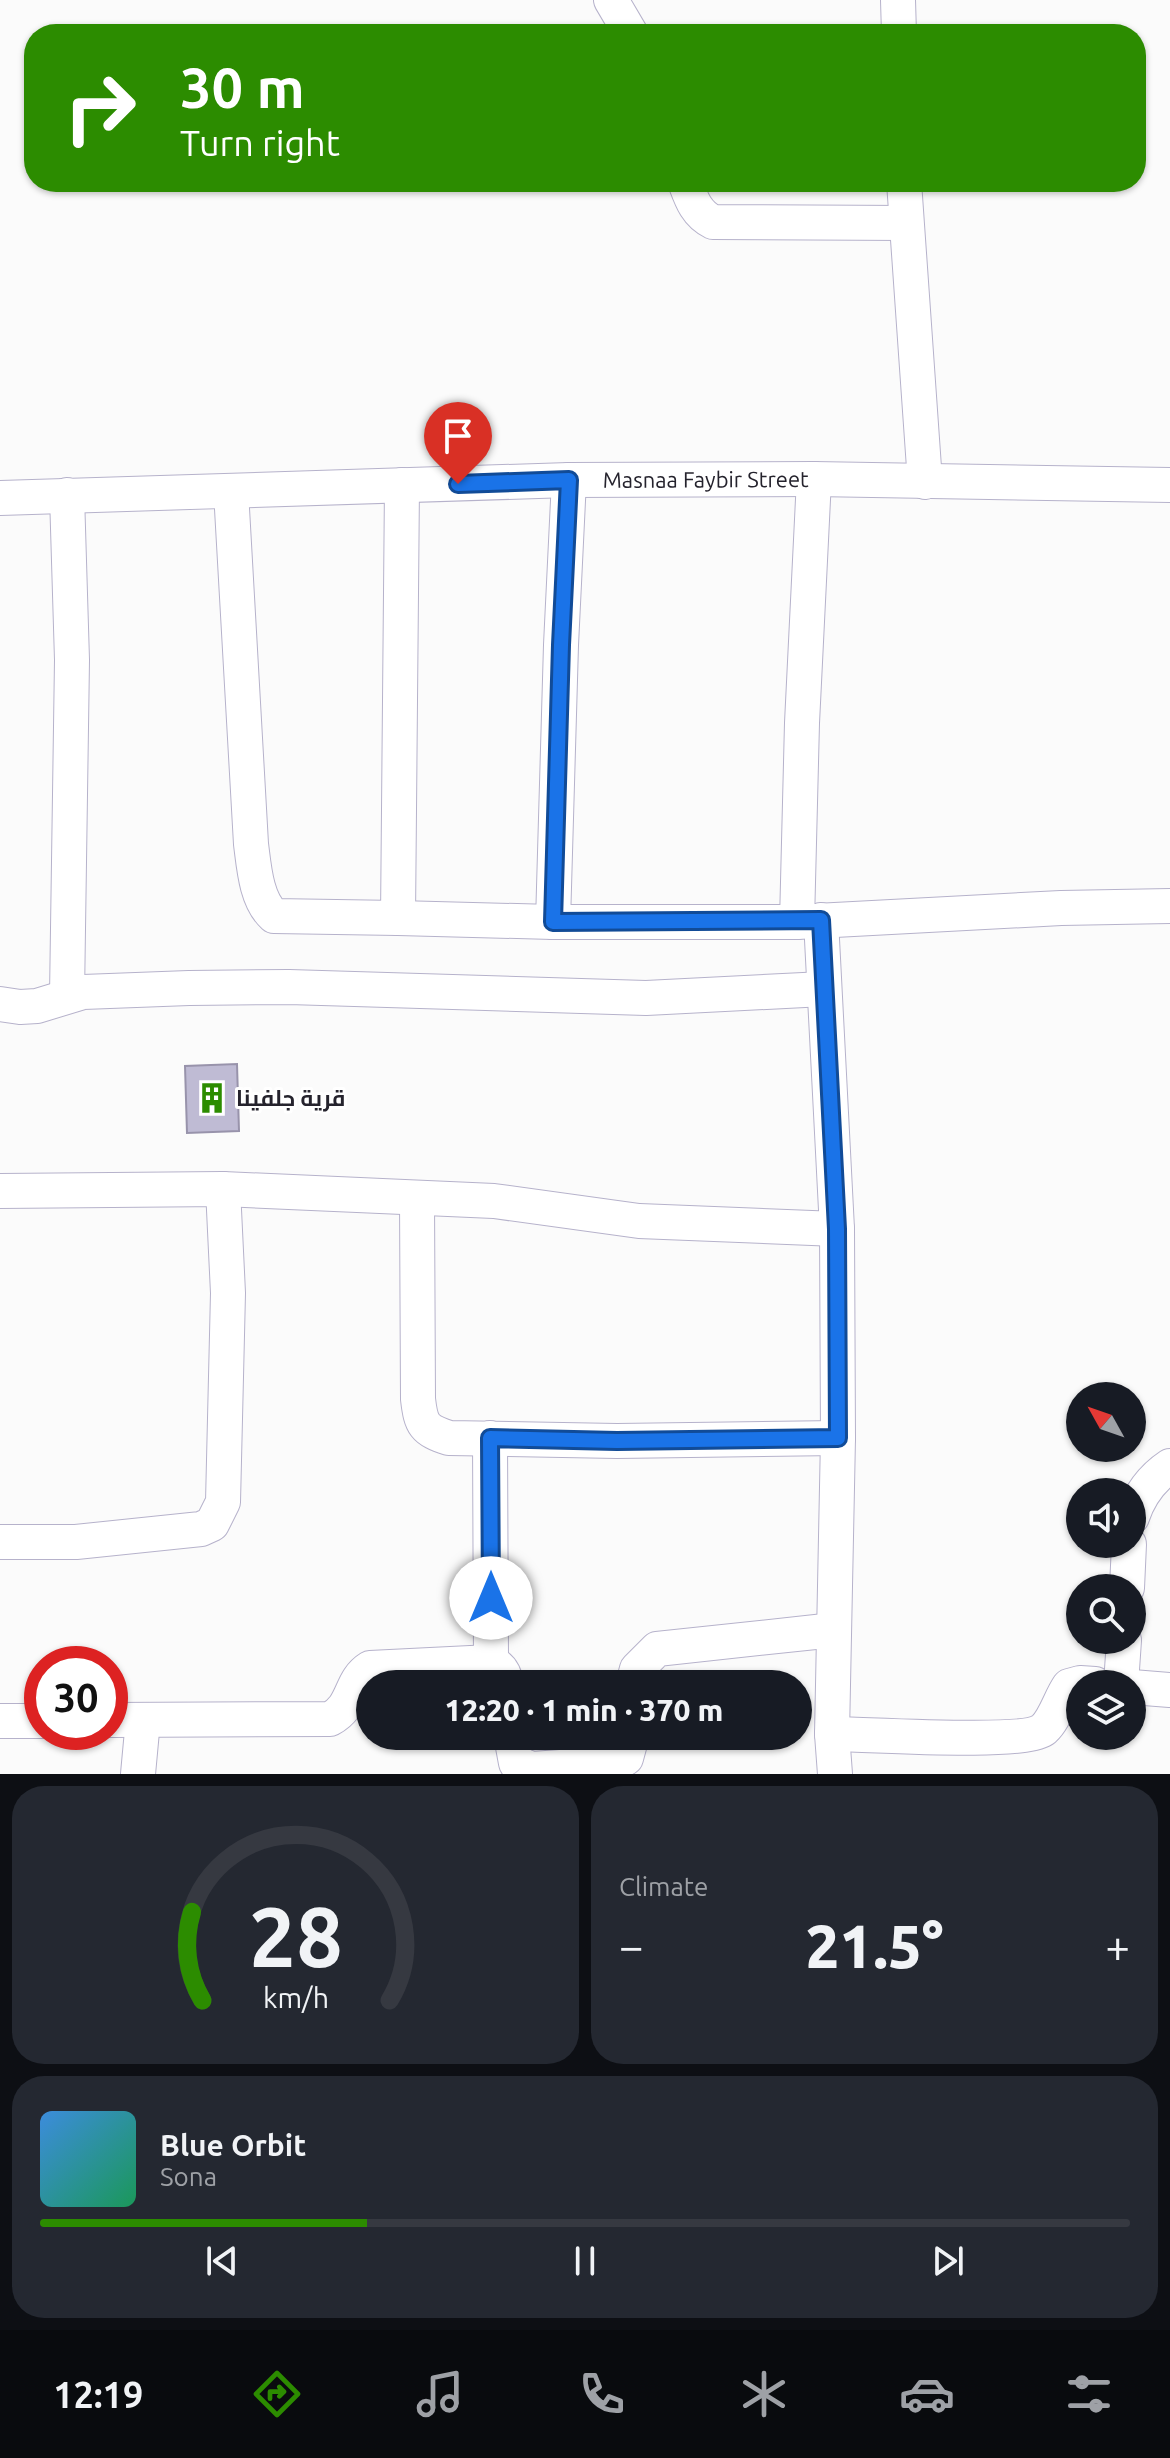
<!DOCTYPE html>
<meta charset="utf-8">
<style>
:root{--surface:#171b24;--page:#242831;--text:#f1f3f6;--muted:#9ea1a6;--line:#363941;--accent:#2c8c00}
body{margin:0;font-family:Ubuntu,Cairo,sans-serif;background:var(--page);color:var(--text);height:100vh;display:flex;flex-direction:column;font-size:30px;white-space:nowrap}
*{box-sizing:border-box;margin:0}
p{font-size:26px;color:var(--muted)}
.icon{flex:none;width:44px;height:44px;fill:none;stroke:currentColor;stroke-width:2;stroke-linecap:round;stroke-linejoin:round}
.map{position:relative;height:1774px;overflow:hidden}
.details{display:flex;flex-direction:column;gap:12px;padding:12px;background:#0d0f14;flex:1}
.details>*{flex:none}
.hud{position:absolute;left:24px;top:24px;width:1122px;height:168px;border-radius:32px;box-shadow:0 2px 6px #0004;background:#2c8c00;color:#fff;overflow:hidden}
.needle{width:52px;rotate:310deg}
.controls{position:absolute;left:1066px;top:1382px;display:grid;gap:16px}
.controls a{display:grid;place-items:center;width:80px;height:80px;border-radius:50%;background:var(--surface);box-shadow:0 2px 6px #0004;font-size:40px}
.speed{position:absolute;left:24px;top:1646px;display:flex;gap:16px;font-size:40px;font-weight:700;text-align:center}
.speed>*{display:grid;place-content:center;width:104px;height:104px;border-radius:50%;background:var(--surface);box-shadow:0 2px 6px #0004;line-height:1}
.speed .limit{border:12px solid #d22;background:#fff;color:#111}
.pin{position:absolute;display:grid;place-items:center;width:68px;height:68px;color:#fff;margin:-82px -34px;border-radius:50% 50% 50% 0;rotate:-45deg;box-shadow:0 0 8px #0007}
.pin .icon{rotate:45deg}
.me{position:absolute;width:88px;margin:-44px;rotate:0deg;stroke-linejoin:round;filter:drop-shadow(0 0 6px #0008)}
.turn{display:flex;align-items:center;gap:28px;height:168px;padding:0 24px;font-size:36px}
.turn .icon{width:104px;height:104px;stroke-width:2.5}
.turn b{display:block;font-size:56px;line-height:68px}
.big{font-size:60px;font-weight:800;line-height:1.1}
.details .widget{flex:1;display:flex;flex-direction:column;justify-content:center;gap:12px;min-width:0;padding:0 28px;border-radius:32px;background:var(--page)}
.details .dial{align-items:center;gap:0}
.dial svg{height:208px;overflow:visible;fill:none;stroke:var(--line);stroke-width:7;stroke-linecap:round;text-anchor:middle}
.dial text{fill:var(--text);stroke:none}
.song{display:flex;align-items:center;gap:24px}
.cover{width:96px;height:96px;border-radius:12px;background:linear-gradient(135deg,hsl(210 70% 55%),hsl(150 70% 35%))}
.played{height:8px;border-radius:4px;background:linear-gradient(90deg,var(--accent) 30%,var(--line) 30%)}
.keys{display:flex;justify-content:space-around;direction:ltr}
.heat{display:flex;justify-content:space-between;align-items:center;font-size:44px;direction:ltr}
.details .tiles{flex:1;display:grid;gap:12px;grid-template-columns:1fr 1fr}
.widget:last-child{grid-column:span 2}
.trip{position:absolute;left:356px;top:1670px;width:456px;height:80px;border-radius:40px;background:var(--surface);box-shadow:0 2px 6px #0004;font-weight:800;line-height:80px;text-align:center}
.dock{display:flex;height:128px;justify-content:space-around;align-items:center;background:#090b0e;color:var(--muted)}
.dock .icon{width:56px;height:56px}
.dock .current{color:var(--accent)}
.dock b{font-size:36px;color:var(--text)}
.map>svg:first-child{display:block}
</style>
<div class="map">
<svg width="1170" height="1774" viewBox="0 0 1170 1774">
<rect width="100%" height="100%" fill="#fbfbfb"/>
<path fill="#bfbbd4" stroke="#9893ab" stroke-width="2" d="M237 1064 239 1131 187 1133 185 1066Z"/>
<g fill="none" stroke-linecap="round" stroke-linejoin="round">
<defs>
<g id="street">
<path d="M611 0 631 34"/>
<path d="M898 0 899 34"/>
<path d="M685 182C691 198 696 214 713 222L906 223"/>
<path d="M904 182 925 482"/>
<path d="M231 491 251 844C254 867 256 900 274 916L398 918 402 485"/>
<path d="M67 495 72 660 67 996"/>
<path id="s1" d="M0 498 569 480 814 479 1170 485"/>
<path d="M398 918 553 922H797L1061 908 1170 906"/>
<path d="M821 920 837 1229 838 1438 832 1734 835 1774"/>
<path d="M553 922 561 645 569 480"/>
<path d="M797 922 802 723 814 479"/>
<path d="M0 1004 20 1007 37 1006 83 992 189 988 289 987 646 998 824 989"/>
<path d="M223 1189 494 1201 639 1221 837 1229"/>
<path d="M0 1191 223 1189 228 1293 223 1502 212 1524 201 1529 76 1542H0"/>
<path d="M417 1199 418 1399C421 1425 424 1430 449 1438L617 1441 838 1438"/>
<path d="M490 1438 491 1662"/>
<path d="M1132 1517C1139 1496 1152 1478 1170 1466"/>
<path d="M1127 1588 1129 1544"/>
<path d="M633 1684 637 1669 657 1649 834 1630"/>
<path d="M1121 1684 1124 1640"/>
<path d="M1132 1687 1170 1690"/>
<path d="M110 1720 330 1719C355 1706 349 1681 370 1668L491 1662C501 1667 505 1673 506 1684"/>
<path d="M0 1721H42"/>
<path d="M832 1734C866 1734 1025 1745 1044 1729 1055 1719 1060 1699 1069 1686L1080 1683 1095 1684"/>
<path d="M511 1736 516 1763 532 1769 618 1763 626 1758 632 1736"/>
<path d="M138 1774 143 1720"/>
</g>
</defs>
<use href="#street" stroke="#b6b2cb" stroke-width="36"/>
<use href="#street" stroke="#fff" stroke-width="34"/>
</g>
<g fill="none" stroke-linecap="round" stroke-linejoin="round">
<defs>
<path id="route" d="M458 484 569 480 561 645 553 922 821 920 837 1229 838 1438 617 1441 490 1438 491 1598"/>
</defs>
<use href="#route" stroke="#114b97" stroke-width="20"/>
<use href="#route" stroke="#1a73e8" stroke-width="14"/>
</g>
<defs>
<symbol id="building-bare" viewBox="-9 -9 18 18"><path d="M-4-6H4V6H1V3H-1V6H-4ZM-2.5-4.3h1.7v1.8h-1.7ZM.8-4.3h1.7v1.8H.8ZM-2.5-1h1.7V.8h-1.7ZM.8-1h1.7V.8H.8Z" fill="#2c8c00" stroke="#fff" stroke-width="2.5" paint-order="stroke"/></symbol>
</defs>
<g fill-rule="evenodd">
<use href="#building-bare" x="190" y="1076" width="44" height="44"/>
</g>
<g text-anchor="middle" stroke-width="6" stroke-linejoin="round" paint-order="stroke">
<g font-size="22" fill="#25232d" stroke="#fff">
<text dy="8" stroke="none"><textPath href="#s1" startOffset="706">Masnaa Faybir Street</textPath></text>
</g>
<g font-size="22" font-weight="bold" fill="#25232d" stroke="#fff" text-anchor="start">
<text x="236" y="1106">قرية جلفينا</text>
</g>
</g>
</svg>
<div class="controls">
<a><svg class="needle" viewBox="-14 -14 28 28"><path d="M0-13l5 13h-10z" fill="#e53935"/><path d="M0 13l5-13h-10z" fill="#9ea1a6"/></svg></a>
<a><svg class="icon" aria-label="sound" viewBox="0 0 24 24"><path d="M4 9h4l5-4v14l-5-4H4zM17 9q2 3 0 6"/></svg></a>
<a><svg class="icon" aria-label="search" viewBox="0 0 24 24"><circle cx="10" cy="10" r="6"/><path d="M15 15l6 6"/></svg></a>
<a><svg class="icon" aria-label="layers" viewBox="0 0 24 24"><path d="M12 4l9 5-9 5-9-5zM3 14l9 5 9-5"/></svg></a>
</div>
<div class="speed"><div class="limit">30</div></div>
<div class="pin" style="left:458px;top:484px;background:#d93025"><svg class="icon" aria-label="arrive" viewBox="0 0 24 24"><path d="M6 21V4h12l-3 4 3 4H6"/></svg></div>
<svg class="me" style="left:491px;top:1598px" viewBox="-20 -20 40 40"><circle r="19" fill="#fff"/><path d="M0-13L10 11 0 6-10 11z" fill="#1a73e8"/></svg>
<div class="trip">12:20 · 1 min · 370 m</div>
<div class="hud">
<div class="turn"><svg class="icon" aria-label="right" viewBox="0 0 24 24"><path d="M7 20v-9h11M14 6l5 5-5 5"/></svg><div><b>30 m</b>Turn right</div></div>
</div>
</div>
<section class="details">
<div class="tiles">
<div class="widget dial"><svg viewBox="0 0 100 80">
<path d="M14 69A42 42 0 1 1 86 69"/>
<path d="M14 69A42 42 0 0 1 10 35" stroke="#2c8c00"/>
<text x="50" y="56" font-size="32" font-weight="700">28</text>
<text x="50" y="72" font-size="11">km/h</text>
</svg></div>
<div class="widget"><p>Climate</p>
<div class="heat"><a>−</a><b class="big">21.5°</b><a>+</a></div>
</div>
<div class="widget">
<div class="song"><i class="cover"></i><div><b>Blue Orbit</b><p>Sona</p></div></div>
<div class="played"></div>
<div class="keys"><svg class="icon" aria-label="previous" viewBox="0 0 24 24"><path d="M18 5L8 12l10 7zM5 5v14"/></svg><svg class="icon" aria-label="pause" viewBox="0 0 24 24"><path d="M8 5v14M16 5v14"/></svg><svg class="icon" aria-label="next" viewBox="0 0 24 24"><path d="M6 5l10 7-10 7zM19 5v14"/></svg></div>
</div>
</div>
</section>
<nav class="dock">
<b>12:19</b>
<svg class="icon current" aria-label="directions" viewBox="0 0 24 24"><path d="M12 3l9 9-9 9-9-9zM9 14v-3h6M13 9l2 2-2 2"/></svg>
<svg class="icon" aria-label="music" viewBox="0 0 24 24"><path d="M9 18V5l10-2v13"/><circle cx="6" cy="18" r="3"/><circle cx="16" cy="16" r="3"/></svg>
<svg class="icon" aria-label="phone" viewBox="0 0 24 24"><path d="M5 4h4l2 5-3 2q2 4 5 5l2-3 5 2v4C11 20 4 13 5 4z"/></svg>
<svg class="icon" aria-label="climate" viewBox="0 0 24 24"><path d="M12 3v18M4 7l16 10M4 17L20 7"/></svg>
<svg class="icon" aria-label="car" viewBox="0 0 24 24"><path d="M5 17H2v-5l4-1 3-4h7l3 4 3 1v5h-3M9 17h6M6 11h13"/><circle cx="7" cy="17" r="2"/><circle cx="17" cy="17" r="2"/></svg>
<svg class="icon" aria-label="filters" viewBox="0 0 24 24"><path d="M4 7h16M4 17h16"/><circle cx="9" cy="7" r="2"/><circle cx="15" cy="17" r="2"/></svg>
</nav>
